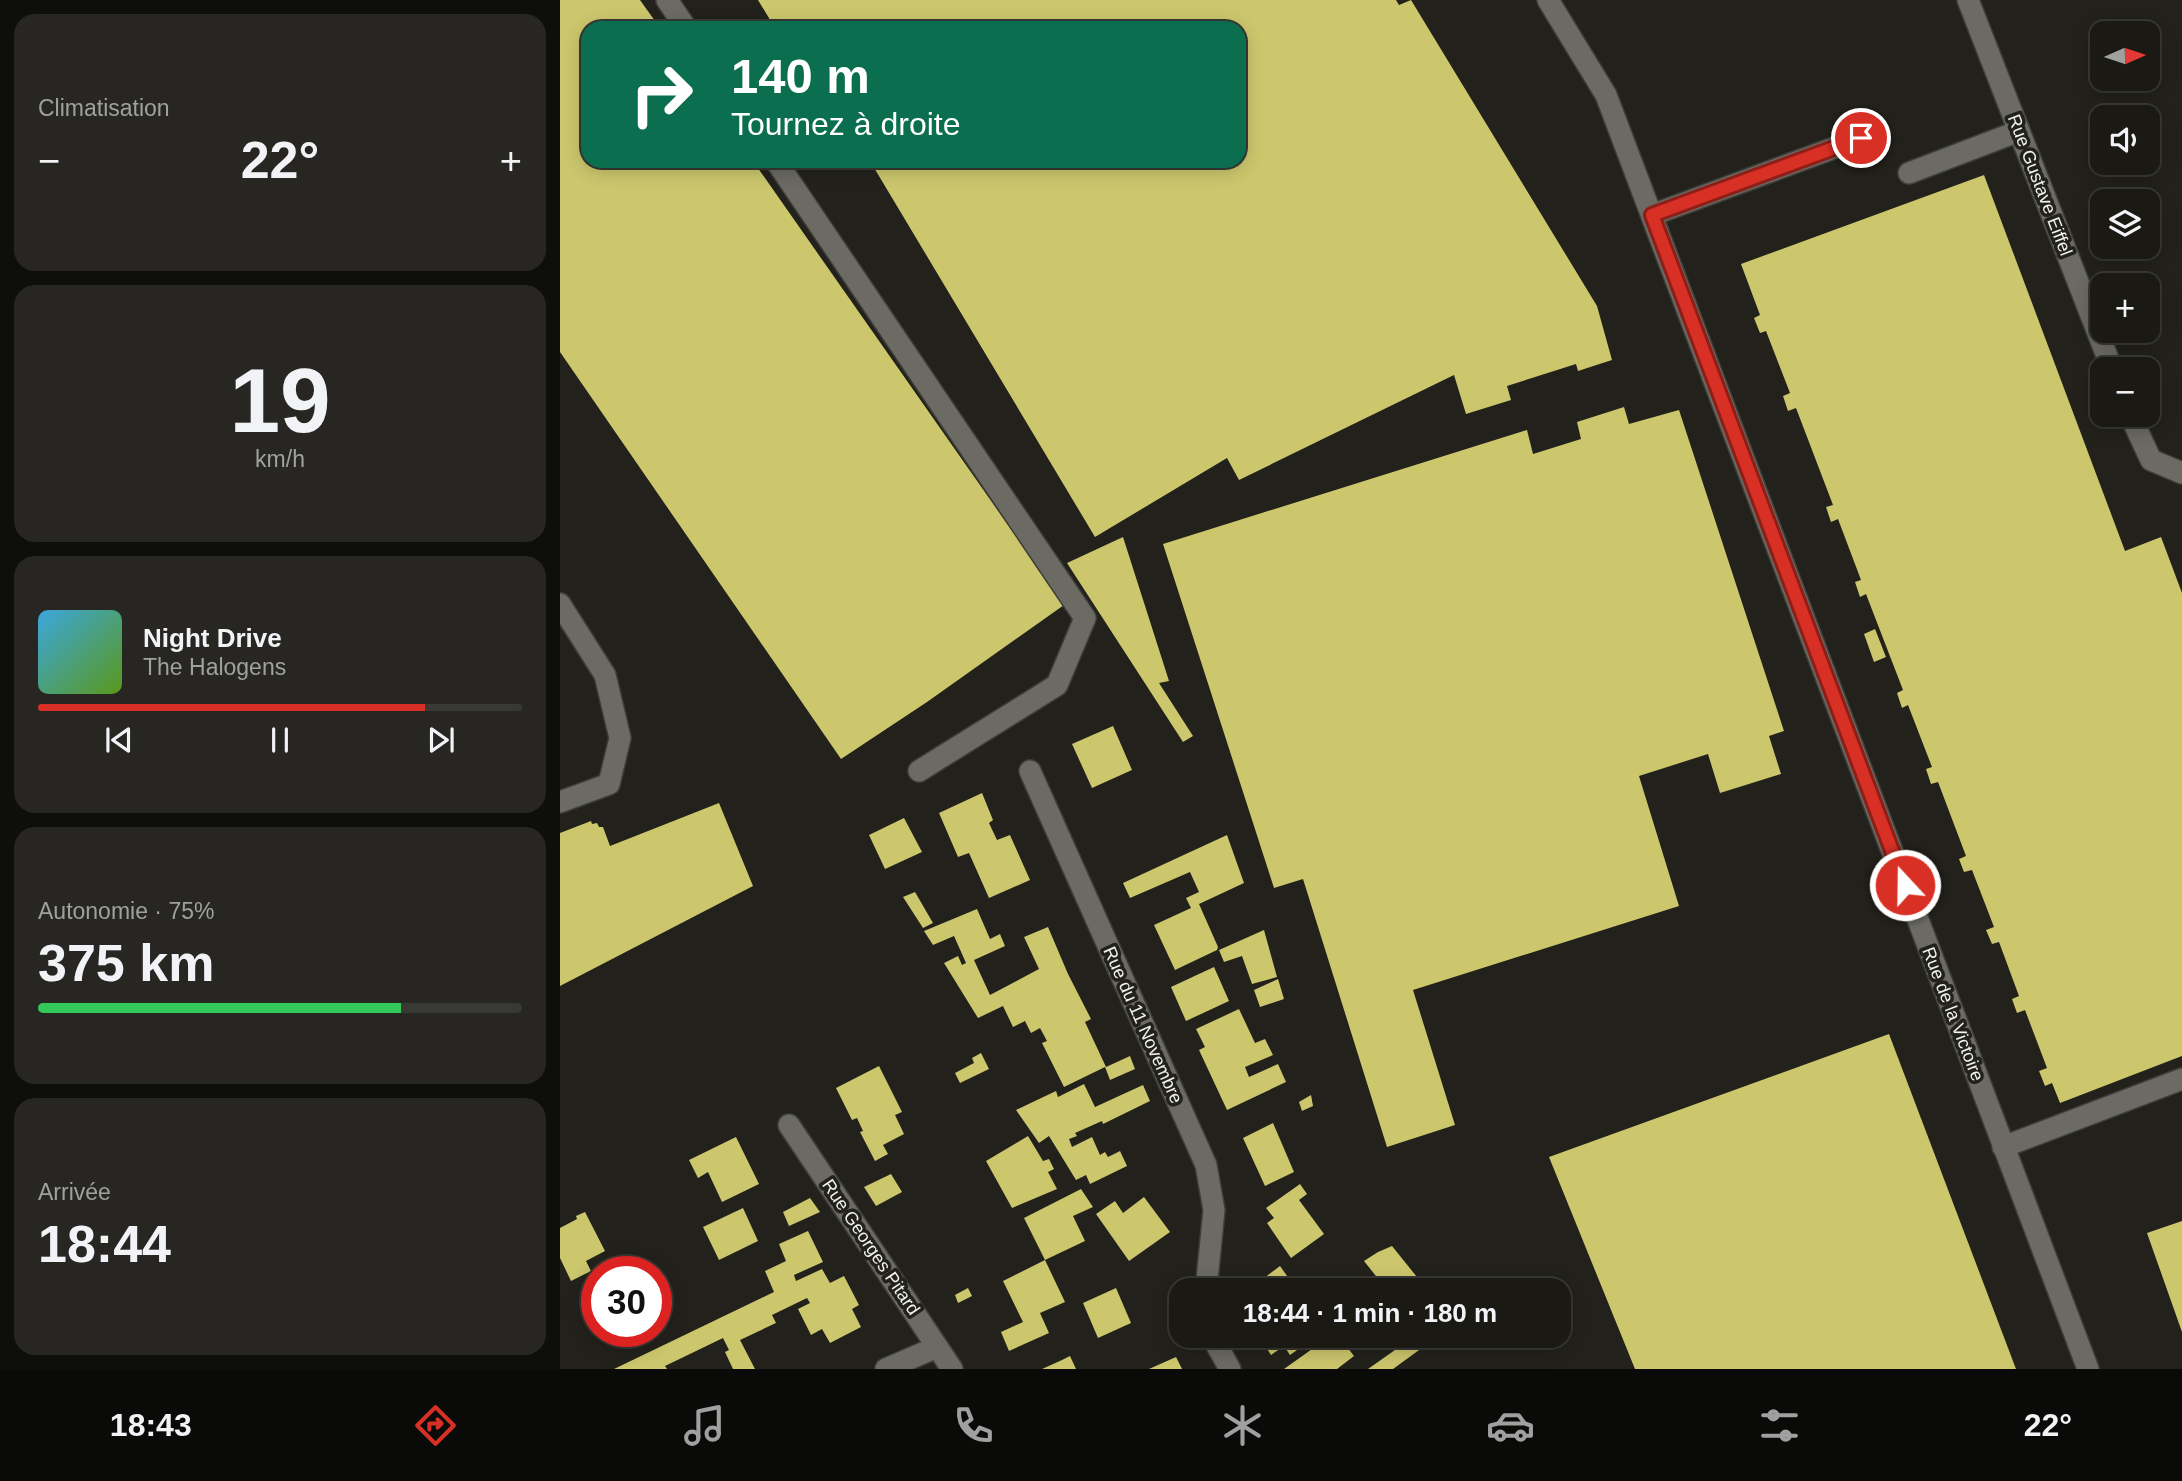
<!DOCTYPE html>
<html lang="fr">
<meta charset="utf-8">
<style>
:root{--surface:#1a1914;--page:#272622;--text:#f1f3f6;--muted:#9fa0a0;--line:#383834;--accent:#d93025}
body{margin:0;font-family:Helvetica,sans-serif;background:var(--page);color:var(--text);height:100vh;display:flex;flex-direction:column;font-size:26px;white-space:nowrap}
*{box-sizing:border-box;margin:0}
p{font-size:23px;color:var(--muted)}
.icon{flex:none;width:38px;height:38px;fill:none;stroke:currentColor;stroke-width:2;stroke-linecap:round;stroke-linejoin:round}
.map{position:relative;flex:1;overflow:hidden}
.side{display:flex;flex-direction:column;gap:14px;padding:14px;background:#0e0e0b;width:560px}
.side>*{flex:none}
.banner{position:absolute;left:21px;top:21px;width:665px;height:147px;border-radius:21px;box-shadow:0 4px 18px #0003,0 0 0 2px var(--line);background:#0b6e4f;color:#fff;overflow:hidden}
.needle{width:46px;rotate:87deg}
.buttons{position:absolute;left:1530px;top:21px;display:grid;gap:14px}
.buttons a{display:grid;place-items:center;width:70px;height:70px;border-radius:14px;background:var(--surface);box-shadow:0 4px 18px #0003,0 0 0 2px var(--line);font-size:35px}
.speed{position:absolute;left:21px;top:1256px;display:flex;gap:14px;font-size:35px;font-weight:700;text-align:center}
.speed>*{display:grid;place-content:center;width:91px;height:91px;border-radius:50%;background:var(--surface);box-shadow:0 4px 18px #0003,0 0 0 2px var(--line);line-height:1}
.speed .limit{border:10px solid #d22;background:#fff;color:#111}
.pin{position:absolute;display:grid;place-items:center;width:60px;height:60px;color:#fff;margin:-30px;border:4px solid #fff;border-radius:50%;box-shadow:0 2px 7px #0007}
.me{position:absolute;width:77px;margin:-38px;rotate:339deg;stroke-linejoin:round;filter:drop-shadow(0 0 5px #0008)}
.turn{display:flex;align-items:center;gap:24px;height:147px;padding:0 35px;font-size:32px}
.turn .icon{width:91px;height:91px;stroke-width:2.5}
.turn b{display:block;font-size:49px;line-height:60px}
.big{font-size:52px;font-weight:800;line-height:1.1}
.side .card{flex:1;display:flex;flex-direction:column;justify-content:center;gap:10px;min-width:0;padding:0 24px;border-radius:21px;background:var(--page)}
.side .dial{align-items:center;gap:0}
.dial b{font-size:91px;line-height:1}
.song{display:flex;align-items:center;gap:21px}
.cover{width:84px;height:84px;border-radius:10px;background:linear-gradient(135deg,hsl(200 70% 55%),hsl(90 70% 35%))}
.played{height:7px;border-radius:4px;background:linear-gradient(90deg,var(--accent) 80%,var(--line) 80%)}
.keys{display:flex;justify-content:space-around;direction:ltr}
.heat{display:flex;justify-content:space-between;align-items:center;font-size:38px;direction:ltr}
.charge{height:10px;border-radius:5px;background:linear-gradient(90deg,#34c759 75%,var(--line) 0)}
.trip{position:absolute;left:609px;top:1278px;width:402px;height:70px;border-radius:21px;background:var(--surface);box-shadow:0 4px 18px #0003,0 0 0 2px var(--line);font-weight:800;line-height:70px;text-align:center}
.dock{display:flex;height:112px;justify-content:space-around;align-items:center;background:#0a0a08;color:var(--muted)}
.dock .icon{width:49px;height:49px}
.dock .on{color:var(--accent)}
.dock b{font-size:32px;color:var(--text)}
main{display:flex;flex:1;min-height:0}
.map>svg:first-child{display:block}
</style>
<main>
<section class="side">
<div class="card"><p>Climatisation</p>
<div class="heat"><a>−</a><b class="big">22°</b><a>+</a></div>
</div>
<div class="card dial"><b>19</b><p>km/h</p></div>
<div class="card">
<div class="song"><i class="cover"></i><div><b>Night Drive</b><p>The Halogens</p></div></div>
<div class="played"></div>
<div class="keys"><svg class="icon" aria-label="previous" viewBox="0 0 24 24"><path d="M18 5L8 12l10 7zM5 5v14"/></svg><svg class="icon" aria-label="pause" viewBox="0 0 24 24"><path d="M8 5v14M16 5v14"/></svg><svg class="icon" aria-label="next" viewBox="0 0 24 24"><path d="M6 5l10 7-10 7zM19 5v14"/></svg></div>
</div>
<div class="card"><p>Autonomie · 75%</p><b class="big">375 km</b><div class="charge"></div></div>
<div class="card"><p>Arrivée</p><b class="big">18:44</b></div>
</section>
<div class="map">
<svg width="1622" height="1369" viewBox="0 0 1622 1369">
<rect width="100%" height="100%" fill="#22211b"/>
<g fill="#ccc76d">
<path d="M0 0H80L100 28H28V161H193L504 605 367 702 281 759 0 352Z"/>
<path d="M198 0H836L839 5 851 0 1037 306 1052 360 1018 371 1016 364 947 386 951 400 906 414 894 375 679 480 667 458 535 537 310 161H679V28H215Z"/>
<path d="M1424 175 1565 551 1601 537 1622 593V1056L1500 1103 1492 1083 1485 1086 1479 1071 1487 1068 1465 1010 1457 1013 1452 999 1459 996 1439 942 1432 944 1426 930 1434 927 1412 870 1404 872 1399 859 1406 856 1378 782 1371 784 1366 769 1372 767 1348 705 1342 708 1337 693 1343 690 1306 594 1300 597 1295 582 1301 580 1278 519 1271 522 1266 507 1273 505 1236 408 1228 411 1223 396 1230 393 1206 331 1200 333 1194 318 1200 315 1181 264Z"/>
<path d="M1064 407 1069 424 1119 410 1224 731 1209 736 1221 774 1160 793 1148 754 1079 776 1119 906 853 990 895 1125 827 1147 743 879 714 888 603 544 967 430 973 454 1021 439 1017 422Z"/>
<path d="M563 537 609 681 599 683 633 736 623 742 507 563Z"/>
<path d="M1315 629 1326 657 1314 662 1304 634Z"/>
<path d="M553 726 572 770 532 788 512 744Z"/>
<path d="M422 793 433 820 429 823 437 840 450 835 470 880 429 898 409 853 398 857 379 813Z"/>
<path d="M159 803 193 886 0 986V833L31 821 32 824 37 823 39 827H43L50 846Z"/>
<path d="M344 818 362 852 325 869 309 835Z"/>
<path d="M667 835 684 883 639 904 658 947 657 950 615 970 594 925 631 908 626 898 639 892 630 872 570 898 563 883Z"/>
<path d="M355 892 373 923 363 928 343 897Z"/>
<path d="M417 909 430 939 440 934 445 946 414 960 430 995 479 969 464 937 488 927 508 974 531 1019 525 1022 546 1067 570 1056 575 1069 550 1080 545 1067 504 1087 482 1043 487 1041 480 1028 471 1033 465 1021 453 1027 443 1006 418 1018 384 963 398 956 402 965 406 963 394 936 373 945 364 931Z"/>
<path d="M704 930 717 977 692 984 682 956 664 962 659 950Z"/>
<path d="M654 967 669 1001 626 1021 611 987Z"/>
<path d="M718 979 724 999 700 1007 694 990Z"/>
<path d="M679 1009 695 1043 705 1039 713 1055 685 1067 689 1077 718 1064 726 1082 667 1110 639 1050 645 1047 636 1029Z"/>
<path d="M1329 1034 1456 1369H1075L989 1157Z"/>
<path d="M421 1053 429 1069 400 1083 395 1073 414 1063 412 1058Z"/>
<path d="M319 1066 342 1112 335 1115 344 1134 323 1145 328 1154 315 1161 300 1132 303 1131 297 1118 292 1120 276 1088Z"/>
<path d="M524 1084 535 1107 583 1085 590 1101 543 1124 542 1121 515 1133 517 1136 509 1139 512 1147 532 1137 540 1155 545 1152 548 1157 560 1151 567 1166 530 1184 526 1175 516 1180 489 1136 479 1143 456 1110 496 1091 498 1097Z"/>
<path d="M751 1095 753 1106 742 1111 739 1102Z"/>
<path d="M713 1123 734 1172 705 1186 683 1138Z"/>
<path d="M468 1136 483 1161 489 1159 494 1169 488 1172 497 1189 452 1208 426 1161Z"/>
<path d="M176 1137 199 1184 162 1202 148 1172 138 1178 129 1160Z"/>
<path d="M331 1174 342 1192 316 1206 304 1187Z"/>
<path d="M740 1184 747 1194 739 1200 764 1234 731 1258 707 1223 714 1218 706 1208Z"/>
<path d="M521 1189 533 1207 513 1216 525 1241 485 1260 464 1218Z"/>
<path d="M584 1197 610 1232 569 1261 536 1214 555 1201 563 1213Z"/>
<path d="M250 1198 260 1212 229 1226 223 1212Z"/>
<path d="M183 1208 198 1241 159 1260 143 1227Z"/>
<path d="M25 1212 45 1251 26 1261 31 1271 11 1281 0 1258V1228L17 1219 16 1216Z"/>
<path d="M1622 1221V1332L1587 1233Z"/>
<path d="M248 1231 263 1262 234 1275 236 1281 262 1269 270 1283 284 1276 299 1305 292 1309 301 1327 270 1343 262 1329 251 1335 238 1309 250 1303 247 1298 212 1315 216 1323 180 1340 195 1369H173L165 1352 169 1350 163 1338 105 1366 107 1369H54L214 1292 205 1271 226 1261 219 1244Z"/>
<path d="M832 1246 861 1282 847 1290H827L804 1261 818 1252Z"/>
<path d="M485 1260 505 1302 480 1313 489 1333 449 1351 441 1332 463 1322 443 1281Z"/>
<path d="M720 1266 737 1290H688Z"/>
<path d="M408 1288 412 1296 398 1303 395 1295Z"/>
<path d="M556 1288 571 1323 538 1338 523 1303Z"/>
<path d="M33 1303 37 1310V1322L29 1326 20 1309Z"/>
<path d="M710 1335H758L730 1355 724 1346 711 1355 702 1341Z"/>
<path d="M835 1335 879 1336 907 1335 886 1349 877 1337 833 1369H808L842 1345Z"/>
<path d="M769 1337 777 1348 784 1343 794 1356 777 1369H724Z"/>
<path d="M510 1356 516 1369H482L502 1360Z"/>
<path d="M616 1357 622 1369H589Z"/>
</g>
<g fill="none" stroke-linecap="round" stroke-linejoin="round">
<defs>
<g id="minor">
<path d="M107 0 126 28"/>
<path d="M988 0 1046 95 1528 1369"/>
<path d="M1408 0 1552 369"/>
<path d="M216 161 525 618 497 685 359 771"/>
<path d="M1349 173 1459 131"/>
<path d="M1092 215 1301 138"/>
<path d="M1570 415 1591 460 1622 473"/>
<path d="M0 604 45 675 60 738 49 784 0 802"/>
<path d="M470 771 646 1165 654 1210 646 1290"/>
<path d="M229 1125 392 1369"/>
<path d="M1443 1147 1622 1079"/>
<path d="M651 1335 670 1369"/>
<path d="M326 1369 377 1347"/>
</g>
</defs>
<use href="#minor" stroke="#3e3e39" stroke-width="24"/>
<use href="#minor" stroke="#6b6a63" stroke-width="21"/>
</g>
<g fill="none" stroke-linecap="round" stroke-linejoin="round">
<defs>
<path id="route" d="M1301 138 1092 215 1345 885"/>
</defs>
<use href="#route" stroke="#8d1f18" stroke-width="18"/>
<use href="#route" stroke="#d93025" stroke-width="12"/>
</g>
<g text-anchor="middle" stroke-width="7" stroke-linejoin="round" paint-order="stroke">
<g font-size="18" fill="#f2f2ed" stroke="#22211b">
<text transform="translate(1480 185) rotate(69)" y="6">Rue Gustave Eiffel</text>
<text transform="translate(1393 1014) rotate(69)" y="6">Rue de la Victoire</text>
<text transform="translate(583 1025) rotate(66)" y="6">Rue du 11 Novembre</text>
<text transform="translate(311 1247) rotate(56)" y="6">Rue Georges Pitard</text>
</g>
</g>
</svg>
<div class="buttons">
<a><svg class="needle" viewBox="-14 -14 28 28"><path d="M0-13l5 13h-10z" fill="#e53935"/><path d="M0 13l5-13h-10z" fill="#9fa0a0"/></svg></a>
<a><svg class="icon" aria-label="sound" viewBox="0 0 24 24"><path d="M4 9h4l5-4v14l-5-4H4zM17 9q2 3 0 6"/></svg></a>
<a><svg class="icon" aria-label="layers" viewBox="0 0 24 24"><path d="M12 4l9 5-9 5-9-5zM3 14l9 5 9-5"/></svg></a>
<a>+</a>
<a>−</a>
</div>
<div class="speed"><div class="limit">30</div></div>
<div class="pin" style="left:1301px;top:138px;background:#d93025"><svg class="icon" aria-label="arrive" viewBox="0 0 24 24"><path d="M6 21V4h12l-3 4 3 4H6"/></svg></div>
<svg class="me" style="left:1345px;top:885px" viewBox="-20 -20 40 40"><circle r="17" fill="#d93025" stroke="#fff" stroke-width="3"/><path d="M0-11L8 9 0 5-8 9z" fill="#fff"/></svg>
<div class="trip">18:44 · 1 min · 180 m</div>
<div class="banner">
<div class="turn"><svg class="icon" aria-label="right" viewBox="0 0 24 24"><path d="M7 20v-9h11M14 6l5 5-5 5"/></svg><div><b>140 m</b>Tournez à droite</div></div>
</div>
</div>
</main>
<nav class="dock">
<b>18:43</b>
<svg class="icon on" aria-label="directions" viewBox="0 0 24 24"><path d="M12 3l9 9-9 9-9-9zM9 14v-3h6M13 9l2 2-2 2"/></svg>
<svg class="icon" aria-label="music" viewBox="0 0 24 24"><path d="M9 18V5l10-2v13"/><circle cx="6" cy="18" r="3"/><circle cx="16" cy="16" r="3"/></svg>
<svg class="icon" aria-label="phone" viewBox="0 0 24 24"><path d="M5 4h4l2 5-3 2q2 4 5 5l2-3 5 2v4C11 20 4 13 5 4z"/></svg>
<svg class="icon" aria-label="climate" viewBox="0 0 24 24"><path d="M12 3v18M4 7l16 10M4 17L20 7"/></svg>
<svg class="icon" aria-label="car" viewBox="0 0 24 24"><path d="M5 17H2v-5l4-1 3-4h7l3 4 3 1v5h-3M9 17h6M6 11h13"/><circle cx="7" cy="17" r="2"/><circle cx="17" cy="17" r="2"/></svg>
<svg class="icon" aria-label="filters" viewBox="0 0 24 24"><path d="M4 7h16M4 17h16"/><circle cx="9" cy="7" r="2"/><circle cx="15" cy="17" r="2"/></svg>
<b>22°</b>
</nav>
